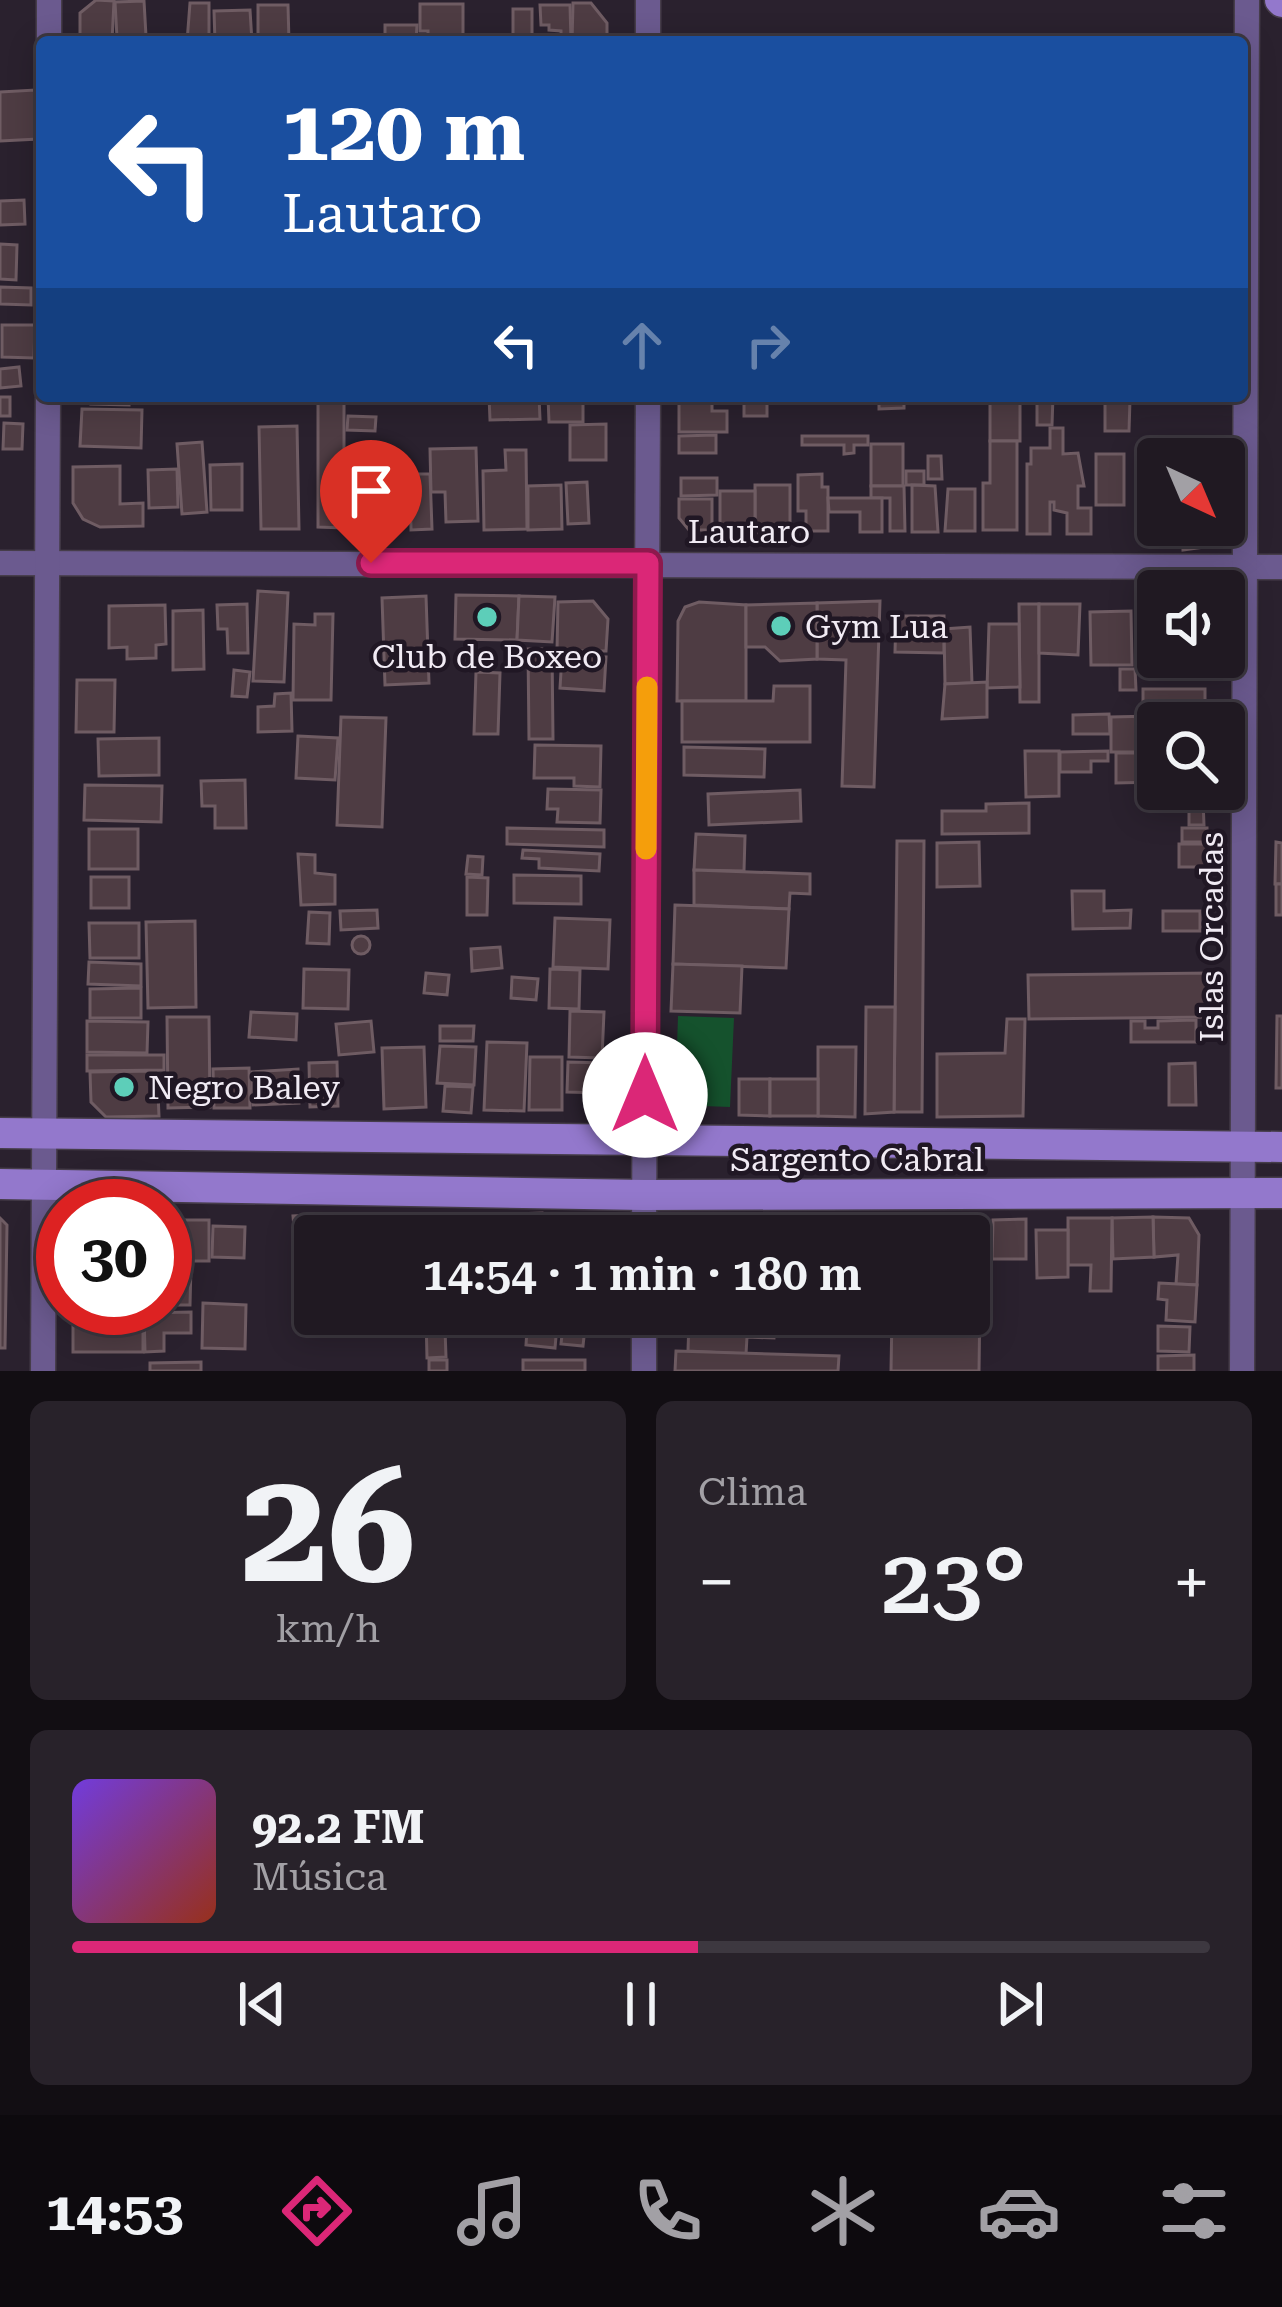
<!DOCTYPE html>
<html lang="es">
<meta charset="utf-8">
<style>
:root{--surface:#201922;--page:#28222a;--text:#f1f3f6;--muted:#a2a0a5;--line:#3d3840;--accent:#db2777}
body{margin:0;font-family:"Roboto Serif",serif;background:var(--page);color:var(--text);height:100vh;display:flex;flex-direction:column;font-size:45px;white-space:nowrap}
*{box-sizing:border-box;margin:0}
p{font-size:39px;color:var(--muted)}
.icon{flex:none;width:66px;height:66px;fill:none;stroke:currentColor;stroke-width:2;stroke-linecap:round;stroke-linejoin:round}
.map{position:relative;height:1371px;overflow:hidden}
.side{display:flex;flex-direction:column;gap:30px;padding:30px;background:#120e13;flex:1}
.side>*{flex:none}
.top-card{position:absolute;left:36px;top:36px;width:1212px;height:366px;border-radius:12px;box-shadow:0 6px 30px #0003,0 0 0 3px var(--line);background:#1a4fa0;color:#fff;overflow:hidden}
.needle{width:78px;rotate:136deg}
.buttons{position:absolute;left:1137px;top:438px;display:grid;gap:24px}
.buttons a{display:grid;place-items:center;width:108px;height:108px;border-radius:12px;background:var(--surface);box-shadow:0 6px 30px #0003,0 0 0 3px var(--line);font-size:60px}
.speed{position:absolute;left:36px;top:1179px;display:flex;gap:24px;font-size:60px;font-weight:700;text-align:center}
.speed>*{display:grid;place-content:center;width:156px;height:156px;border-radius:50%;background:var(--surface);box-shadow:0 6px 30px #0003,0 0 0 3px var(--line);line-height:1}
.speed .limit{border:18px solid #d22;background:#fff;color:#111}
.pin{position:absolute;display:grid;place-items:center;width:102px;height:102px;color:#fff;margin:-123px -51px;border-radius:50% 50% 50% 0;rotate:-45deg;box-shadow:0 0 12px #0007}
.pin .icon{rotate:45deg}
.me{position:absolute;width:132px;margin:-66px;rotate:0deg;stroke-linejoin:round;filter:drop-shadow(0 0 9px #0008)}
.turn{display:flex;align-items:center;gap:42px;height:252px;padding:0 48px;font-size:54px}
.turn .icon{width:156px;height:156px;stroke-width:2.5}
.turn b{display:block;font-size:84px;line-height:102px}
.lanes{display:flex;align-items:center;height:114px;padding:0 48px;background:#0003;justify-content:center;gap:60px;direction:ltr}
.lanes .off{opacity:.35}
.big{font-size:90px;font-weight:600;line-height:1.1}
.side .card{flex:1;display:flex;flex-direction:column;justify-content:center;gap:18px;min-width:0;padding:0 42px;border-radius:18px;background:var(--page)}
.side .dial{align-items:center;gap:0}
.dial b{font-size:156px;line-height:1}
.song{display:flex;align-items:center;gap:36px}
.cover{width:144px;height:144px;border-radius:18px;background:linear-gradient(135deg,hsl(260 70% 55%),hsl(10 70% 35%))}
.played{height:12px;border-radius:6px;background:linear-gradient(90deg,var(--accent) 55%,var(--line) 55%)}
.keys{display:flex;justify-content:space-around;direction:ltr}
.heat{display:flex;justify-content:space-between;align-items:center;font-size:66px;direction:ltr}
.side .tiles{flex:1;display:grid;gap:30px;grid-template-columns:1fr 1fr}
.card:last-child{grid-column:span 2}
.trip{position:absolute;left:294px;top:1215px;width:696px;height:120px;border-radius:12px;background:var(--surface);box-shadow:0 6px 30px #0003,0 0 0 3px var(--line);font-weight:600;line-height:120px;text-align:center}
.dock{display:flex;height:192px;justify-content:space-around;align-items:center;background:#0d0a0e;color:var(--muted)}
.dock .icon{width:84px;height:84px}
.dock .on{color:var(--accent)}
.dock b{font-size:54px;color:var(--text)}
.map>svg:first-child{display:block}
</style>
<div class="map">
<svg width="1282" height="1371" viewBox="0 0 1282 1371">
<rect width="100%" height="100%" fill="#2a212e"/>
<path fill="#15522d" d="M678 1016 734 1018 730 1107 675 1105Z"/>
<g fill="#4e3c43" stroke="#6f5c63" stroke-width="3">
<path d="M96 0 114 1 112 41 80 40V13Z"/>
<path d="M144 1 146 36 117 38 115 2Z"/>
<path d="M190 3H209V42H187Z"/>
<path d="M573 3H591L607 23V42H572Z"/>
<path d="M420 4H463V42H428V31H420Z"/>
<path d="M258 5H288L289 42H258Z"/>
<path d="M540 5H570L571 42H561V31L549 30V25H541Z"/>
<rect x="513" y="9" width="19" height="33"/>
<path d="M250 10 252 42H215L214 11Z"/>
<path d="M385 25H417L416 42H385Z"/>
<path d="M35 90 38 139 0 141V92Z"/>
<path d="M24 200 25 224 0 225V201Z"/>
<path d="M0 244 17 245 16 280 0 279Z"/>
<path d="M0 287 31 288V305L0 304Z"/>
<path d="M2 325H35L34 358 2 357Z"/>
<path d="M19 367 21 386 0 388V369Z"/>
<path d="M92 396H129V405L91 404Z"/>
<path d="M135 396H160L161 401 135 403Z"/>
<path d="M318 396H344V528L318 527Z"/>
<path d="M489 396H539L540 419 490 420Z"/>
<path d="M548 396H583V422H549Z"/>
<path d="M879 396H904V408L879 409Z"/>
<path d="M1037 396H1053L1052 425H1037Z"/>
<rect x="0" y="397" width="10" height="19"/>
<path d="M712 398V411H727V432H679V399Z"/>
<rect x="744" y="399" width="23" height="17"/>
<rect x="990" y="400" width="30" height="41"/>
<path d="M1105 400H1130L1129 431H1105Z"/>
<path d="M82 409 142 410 141 448 80 446Z"/>
<path d="M348 416 376 417 375 431 347 430Z"/>
<path d="M4 423 23 424 22 449H3Z"/>
<path d="M606 424V460H570V425Z"/>
<path d="M297 426 299 529H261L259 427Z"/>
<path d="M1050 428H1063V454L1078 453 1084 486H1078V508H1091V534H1067V513L1054 510V502H1050V534H1027V464H1031V448H1050Z"/>
<path d="M716 435V453H679V436Z"/>
<path d="M802 436H868V445H854V453L844 454V445H802Z"/>
<path d="M990 441H1017V530H983V483H990Z"/>
<path d="M202 442 207 512 182 514 177 444Z"/>
<rect x="871" y="444" width="32" height="42"/>
<path d="M476 448 478 521 446 522 445 492H431L430 449Z"/>
<path d="M505 450H526L527 529 484 530 483 471 506 470Z"/>
<rect x="1096" y="454" width="28" height="51"/>
<path d="M928 456H941L942 479H928Z"/>
<path d="M242 464V510H211L210 465Z"/>
<path d="M382 465H410L411 519H383Z"/>
<path d="M120 466V504L143 503V526L100 527 83 519 73 503V467Z"/>
<path d="M177 469 178 507 149 508 148 470Z"/>
<rect x="348" y="471" width="29" height="51"/>
<rect x="906" y="471" width="18" height="14"/>
<path d="M410 474H430L432 529 411 530Z"/>
<path d="M822 474V487H828V531H806V511H798V475Z"/>
<path d="M681 478H717V495L681 496Z"/>
<path d="M587 482 589 523 568 524 566 483Z"/>
<path d="M561 485 562 529 528 530V486Z"/>
<rect x="755" y="485" width="35" height="48"/>
<path d="M912 485 935 486 938 532H912Z"/>
<path d="M871 486H904L905 531H890V498H871Z"/>
<path d="M948 489H975V531H945Z"/>
<path d="M720 491H755V527L720 528Z"/>
<path d="M828 498H882V532H860V512H829Z"/>
<path d="M679 499H712V530H689L679 518Z"/>
<path d="M1182 525H1220V536L1211 546 1183 550Z"/>
<path d="M258 591 288 593 284 682 253 681Z"/>
<path d="M456 595 519 596 517 640 455 639Z"/>
<path d="M426 596 429 683 385 685 382 598Z"/>
<path d="M519 596 555 597 552 642 517 640Z"/>
<path d="M593 601 608 619 606 651H557L558 602Z"/>
<path d="M880 601 874 787 842 786 846 660 817 659V603Z"/>
<path d="M699 602 746 605V701H677L678 621 685 607Z"/>
<path d="M817 603V659L780 661 765 647H746V605Z"/>
<path d="M247 604 248 653H228L227 629H218L217 605Z"/>
<path d="M1019 604H1039V702H1020Z"/>
<path d="M1039 604H1080L1078 655 1039 653Z"/>
<path d="M165 605 166 644 156 645V658L127 659V647L109 648V606Z"/>
<path d="M1145 608H1157L1158 653H1145Z"/>
<path d="M203 610 204 669 173 670V611Z"/>
<path d="M1131 611 1132 665H1091L1090 612Z"/>
<path d="M315 614H333L331 700H293L294 624 315 625Z"/>
<path d="M896 616H944V653L895 652Z"/>
<path d="M989 624H1019L1020 687 987 688Z"/>
<path d="M970 627 972 683 945 684 944 629Z"/>
<path d="M528 649H552L553 739H529Z"/>
<path d="M562 655 606 657 604 691 560 688Z"/>
<path d="M1120 669H1135L1136 690H1120Z"/>
<path d="M234 670 250 672 247 697 232 696Z"/>
<path d="M476 672 500 673 498 734H474Z"/>
<path d="M77 680H115L114 732H76Z"/>
<path d="M987 682V717L942 719 945 684Z"/>
<path d="M774 686H810V742H682V701H773Z"/>
<path d="M1143 689H1205V708L1143 709Z"/>
<path d="M291 693 292 731 258 732V707L274 706 275 694Z"/>
<path d="M1109 714 1110 734H1073V715Z"/>
<path d="M1197 715V723H1158V752H1111V717Z"/>
<path d="M341 717 386 718 382 827 337 825Z"/>
<path d="M298 736 338 738 335 780 296 778Z"/>
<path d="M159 738V775L99 776 98 739Z"/>
<path d="M535 745 601 746 600 787 574 786V778H534Z"/>
<path d="M684 747 765 749 764 777 684 775Z"/>
<path d="M1025 751H1059V796L1026 797Z"/>
<path d="M1108 751V761H1091V772H1060V752Z"/>
<path d="M1116 753H1158V782L1116 783Z"/>
<path d="M245 780 246 828H215V806H202L201 781Z"/>
<path d="M85 785 162 786 161 822 84 820Z"/>
<path d="M548 789 601 790 600 823 557 822 558 809H547Z"/>
<path d="M800 790 801 821 709 825 708 794Z"/>
<path d="M1189 800H1203L1204 825H1189Z"/>
<path d="M1029 803V833L942 834V811H986V804Z"/>
<path d="M507 828 604 830V847L507 844Z"/>
<rect x="1182" y="828" width="25" height="14"/>
<rect x="89" y="829" width="49" height="40"/>
<path d="M696 834 745 836 744 871 694 870Z"/>
<path d="M897 841H924L922 1112H894Z"/>
<path d="M979 842 980 886 937 887V843Z"/>
<path d="M1276 842 1282 843V884H1275Z"/>
<rect x="1179" y="844" width="28" height="23"/>
<path d="M523 850 600 854 599 871 539 868V859L522 858Z"/>
<path d="M298 854 315 855V873L335 875V904L301 905Z"/>
<path d="M468 856 483 857 482 875 466 874Z"/>
<path d="M694 870 810 874V894L790 893 789 909 694 905Z"/>
<path d="M514 875 581 876V904L514 903Z"/>
<rect x="91" y="877" width="38" height="31"/>
<path d="M467 877 488 878 487 915H467Z"/>
<rect x="1276" y="884" width="6" height="31"/>
<path d="M1072 891H1104V911L1131 910 1130 928 1073 929Z"/>
<path d="M675 905 789 909 786 968 673 964Z"/>
<path d="M377 910 378 928 341 930 340 911Z"/>
<rect x="1163" y="911" width="37" height="20"/>
<path d="M309 912 330 913 329 944 307 943Z"/>
<path d="M555 918 610 920 608 969 553 967Z"/>
<path d="M195 921 196 1007 148 1008 146 922Z"/>
<path d="M89 923H139V958H90Z"/>
<circle cx="361" cy="945" r="9"/>
<path d="M500 947 502 968 472 971 471 949Z"/>
<path d="M89 962 141 964V986L88 984Z"/>
<path d="M673 964 742 966 740 1013 671 1011Z"/>
<path d="M304 969 349 970 348 1009 303 1008Z"/>
<path d="M550 969 580 970 579 1009 549 1008Z"/>
<path d="M426 973 449 975 447 995 424 993Z"/>
<path d="M1213 973V1017L1029 1019 1028 975Z"/>
<path d="M512 977 538 979 536 1000 511 998Z"/>
<path d="M141 988V1018H90V989Z"/>
<path d="M866 1007H895L894 1112 865 1114Z"/>
<path d="M570 1011 604 1012 602 1058 569 1057Z"/>
<path d="M251 1012 297 1014 296 1040 249 1037Z"/>
<path d="M1277 1016H1282V1088H1276Z"/>
<path d="M167 1017H209L210 1107 168 1108Z"/>
<path d="M1007 1019H1025L1023 1116 937 1117V1054L1005 1053Z"/>
<path d="M1196 1020V1042H1131V1021H1145V1028H1158V1021Z"/>
<path d="M87 1021 148 1022 147 1053 87 1052Z"/>
<path d="M371 1021 374 1052 339 1055 336 1024Z"/>
<path d="M440 1026H474L473 1041H440Z"/>
<path d="M487 1042 527 1043 524 1111 484 1110Z"/>
<path d="M440 1046 476 1047 474 1085 437 1083Z"/>
<path d="M424 1047 426 1107 384 1109 382 1048Z"/>
<path d="M818 1047H856L855 1117 818 1116Z"/>
<path d="M87 1055H164V1070L87 1071Z"/>
<path d="M530 1057H562V1110H529Z"/>
<path d="M337 1062 338 1106 310 1107 309 1063Z"/>
<path d="M568 1062 604 1063 603 1093 567 1092Z"/>
<path d="M1195 1063 1196 1105H1169V1064Z"/>
<path d="M249 1068 250 1108H214L213 1069Z"/>
<path d="M298 1069 299 1103 253 1105 252 1072Z"/>
<path d="M157 1071 159 1116 106 1117 91 1102 90 1072Z"/>
<path d="M739 1079H770V1116L739 1115Z"/>
<rect x="770" y="1079" width="48" height="37"/>
<path d="M445 1086 473 1087 471 1113 443 1111Z"/>
<path d="M542 1213 543 1236H516L515 1214Z"/>
<path d="M311 1215V1225L336 1223V1236L295 1240 293 1216Z"/>
<path d="M396 1217H428L427 1236H395Z"/>
<path d="M1153 1217 1189 1218 1199 1235 1197 1285 1176 1284 1178 1255 1154 1257Z"/>
<path d="M1153 1217 1154 1257 1113 1259 1112 1218Z"/>
<path d="M0 1218 7 1225 5 1348H0Z"/>
<path d="M165 1218 181 1219 180 1250H165Z"/>
<path d="M1068 1218H1112L1111 1291H1090L1091 1265H1068Z"/>
<path d="M476 1219V1236H446V1220Z"/>
<path d="M476 1219H499L500 1236H476Z"/>
<path d="M698 1219 697 1236H674L685 1222Z"/>
<path d="M698 1219 783 1221V1236H697Z"/>
<path d="M1026 1219V1259H992L993 1220Z"/>
<rect x="183" y="1220" width="26" height="41"/>
<path d="M856 1221H893L892 1236H855Z"/>
<path d="M893 1221 981 1224 979 1371H891L892 1314H969V1236H892Z"/>
<path d="M381 1225V1236H343V1226Z"/>
<path d="M213 1226 245 1227 244 1258 212 1257Z"/>
<path d="M564 1226 565 1236H543L542 1227Z"/>
<path d="M1036 1230H1068V1277L1037 1278Z"/>
<rect x="305" y="1241" width="10" height="40"/>
<path d="M165 1255 179 1256V1265L191 1266 190 1305H165Z"/>
<path d="M1159 1283 1197 1285 1195 1322 1166 1320 1167 1300 1158 1299Z"/>
<path d="M203 1303 246 1305 245 1349 202 1348Z"/>
<path d="M191 1312V1333H164V1351L145 1352 144 1313Z"/>
<path d="M528 1314H558L555 1348 526 1345Z"/>
<path d="M672 1314H783V1321L672 1320Z"/>
<rect x="73" y="1316" width="70" height="36"/>
<path d="M564 1316 586 1318 583 1346 561 1344Z"/>
<path d="M426 1317H435L436 1330 445 1329 446 1357 427 1358Z"/>
<path d="M689 1321H775L774 1338 747 1337 746 1354 688 1351Z"/>
<path d="M1158 1326 1190 1327 1189 1352 1158 1351Z"/>
<path d="M676 1351 839 1356 838 1371H675Z"/>
<path d="M1194 1355V1371H1158V1356Z"/>
<rect x="429" y="1360" width="18" height="11"/>
<rect x="523" y="1360" width="62" height="11"/>
<path d="M201 1362V1371H150V1363Z"/>
</g>
<g fill="none" stroke-linecap="round" stroke-linejoin="round">
<defs>
<g id="street">
<path d="M648 0V42"/>
<path d="M49 42V0"/>
<path d="M0 563 1282 567"/>
<path d="M644 1236 648 396"/>
<path d="M43 1371 48 396"/>
<path d="M644 1371V1314"/>
<path d="M1242 1371 1247 0"/>
</g>
<g id="secondary">
<path d="M1280 0 1282 2"/>
<path d="M0 1133 1282 1147"/>
<path d="M0 1184 644 1195 1282 1193"/>
</g>
</defs>
<use href="#street" stroke="#463d4a" stroke-width="27"/>
<use href="#secondary" stroke="#463d4a" stroke-width="33"/>
<use href="#street" stroke="#6b5a8f" stroke-width="24"/>
<use href="#secondary" stroke="#9378cc" stroke-width="30"/>
</g>
<g fill="none" stroke-linecap="round" stroke-linejoin="round">
<defs>
<path id="route" d="M371 563H648L645 1095"/>
</defs>
<use href="#route" stroke="#8e194d" stroke-width="30"/>
<use href="#route" stroke="#db2777" stroke-width="21"/>
<path stroke="#f59e0b" stroke-width="21" d="M646 849 647 687"/>
</g>
<g fill="#5dceb9" stroke="#201724" stroke-width="4.5">
<circle cx="487" cy="617" r="12"/>
<circle cx="781" cy="626" r="12"/>
<circle cx="124" cy="1087" r="12"/>
</g>
<g text-anchor="middle" stroke-width="9" stroke-linejoin="round" paint-order="stroke">
<g font-size="33" fill="#f1ebf4" stroke="#201724">
<text x="749" y="543">Lautaro</text>
<text transform="translate(1211 937) rotate(-90)" y="12">Islas Orcadas</text>
<text x="857" y="1171">Sargento Cabral</text>
</g>
<g font-size="33" fill="#f1ebf4" stroke="#201724" text-anchor="start">
<text x="805" y="638">Gym Lua</text>
<text x="487" y="668" text-anchor="middle">Club de Boxeo</text>
<text x="148" y="1099">Negro Baley</text>
</g>
</g>
</svg>
<div class="buttons">
<a><svg class="needle" viewBox="-14 -14 28 28"><path d="M0-13l5 13h-10z" fill="#e53935"/><path d="M0 13l5-13h-10z" fill="#a2a0a5"/></svg></a>
<a><svg class="icon" aria-label="sound" viewBox="0 0 24 24"><path d="M4 9h4l5-4v14l-5-4H4zM17 9q2 3 0 6"/></svg></a>
<a><svg class="icon" aria-label="search" viewBox="0 0 24 24"><circle cx="10" cy="10" r="6"/><path d="M15 15l6 6"/></svg></a>
</div>
<div class="speed"><div class="limit">30</div></div>
<div class="pin" style="left:371px;top:563px;background:#d93025"><svg class="icon" aria-label="arrive" viewBox="0 0 24 24"><path d="M6 21V4h12l-3 4 3 4H6"/></svg></div>
<svg class="me" style="left:645px;top:1095px" viewBox="-20 -20 40 40"><circle r="19" fill="#fff"/><path d="M0-13L10 11 0 6-10 11z" fill="#db2777"/></svg>
<div class="trip">14:54 · 1 min · 180 m</div>
<div class="top-card">
<div class="turn"><svg class="icon" aria-label="left" viewBox="0 0 24 24"><path d="M17 20v-9H6M10 6l-5 5 5 5"/></svg><div><b>120 m</b>Lautaro</div></div>
<div class="lanes"><svg class="icon" aria-label="left" viewBox="0 0 24 24"><path d="M17 20v-9H6M10 6l-5 5 5 5"/></svg><svg class="icon off" aria-label="ahead" viewBox="0 0 24 24"><path d="M12 20V5M6 11l6-6 6 6"/></svg><svg class="icon off" aria-label="right" viewBox="0 0 24 24"><path d="M7 20v-9h11M14 6l5 5-5 5"/></svg></div>
</div>
</div>
<section class="side">
<div class="tiles">
<div class="card dial"><b>26</b><p>km/h</p></div>
<div class="card"><p>Clima</p>
<div class="heat"><a>−</a><b class="big">23°</b><a>+</a></div>
</div>
<div class="card">
<div class="song"><i class="cover"></i><div><b>92.2 FM</b><p>Música</p></div></div>
<div class="played"></div>
<div class="keys"><svg class="icon" aria-label="previous" viewBox="0 0 24 24"><path d="M18 5L8 12l10 7zM5 5v14"/></svg><svg class="icon" aria-label="pause" viewBox="0 0 24 24"><path d="M8 5v14M16 5v14"/></svg><svg class="icon" aria-label="next" viewBox="0 0 24 24"><path d="M6 5l10 7-10 7zM19 5v14"/></svg></div>
</div>
</div>
</section>
<nav class="dock">
<b>14:53</b>
<svg class="icon on" aria-label="directions" viewBox="0 0 24 24"><path d="M12 3l9 9-9 9-9-9zM9 14v-3h6M13 9l2 2-2 2"/></svg>
<svg class="icon" aria-label="music" viewBox="0 0 24 24"><path d="M9 18V5l10-2v13"/><circle cx="6" cy="18" r="3"/><circle cx="16" cy="16" r="3"/></svg>
<svg class="icon" aria-label="phone" viewBox="0 0 24 24"><path d="M5 4h4l2 5-3 2q2 4 5 5l2-3 5 2v4C11 20 4 13 5 4z"/></svg>
<svg class="icon" aria-label="climate" viewBox="0 0 24 24"><path d="M12 3v18M4 7l16 10M4 17L20 7"/></svg>
<svg class="icon" aria-label="car" viewBox="0 0 24 24"><path d="M5 17H2v-5l4-1 3-4h7l3 4 3 1v5h-3M9 17h6M6 11h13"/><circle cx="7" cy="17" r="2"/><circle cx="17" cy="17" r="2"/></svg>
<svg class="icon" aria-label="filters" viewBox="0 0 24 24"><path d="M4 7h16M4 17h16"/><circle cx="9" cy="7" r="2"/><circle cx="15" cy="17" r="2"/></svg>
</nav>
